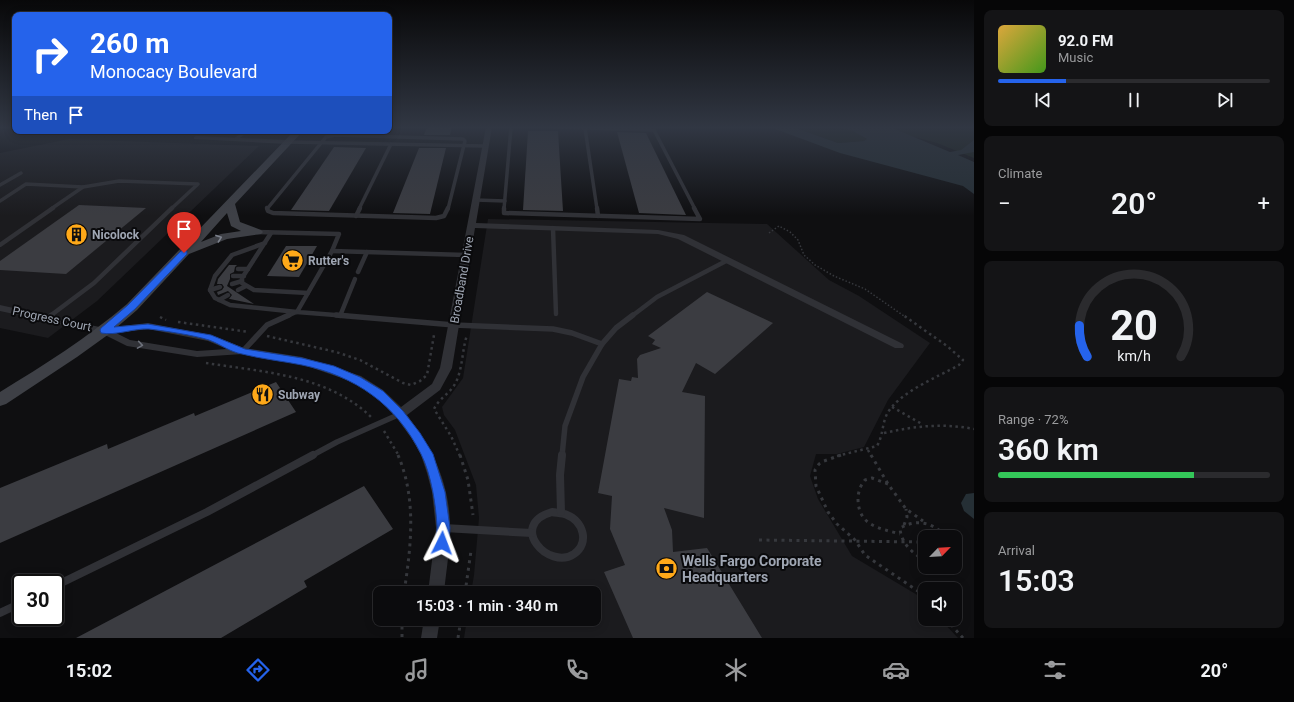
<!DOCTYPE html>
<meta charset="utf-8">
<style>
:root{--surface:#0b0b0d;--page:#141416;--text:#f1f3f6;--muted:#9a9b9d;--line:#2b2b2e;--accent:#2563eb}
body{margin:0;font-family:Roboto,sans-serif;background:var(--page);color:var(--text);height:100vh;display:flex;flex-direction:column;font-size:15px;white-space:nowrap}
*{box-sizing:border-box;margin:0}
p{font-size:13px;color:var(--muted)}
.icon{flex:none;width:22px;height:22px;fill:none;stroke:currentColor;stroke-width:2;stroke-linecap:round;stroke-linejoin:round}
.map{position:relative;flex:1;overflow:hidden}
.drawer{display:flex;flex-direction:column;gap:10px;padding:10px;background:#060607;width:320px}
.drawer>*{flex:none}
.banner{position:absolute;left:12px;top:12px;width:380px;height:122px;border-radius:8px;box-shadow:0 2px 10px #0003,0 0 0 1px var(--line);background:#2563eb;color:#fff;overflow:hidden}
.needle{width:26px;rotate:65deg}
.controls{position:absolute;left:918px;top:530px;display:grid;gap:8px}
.controls a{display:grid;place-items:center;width:44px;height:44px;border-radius:8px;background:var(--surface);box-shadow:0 2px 10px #0003,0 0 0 1px var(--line);font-size:20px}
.speed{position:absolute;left:12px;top:574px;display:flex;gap:8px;font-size:20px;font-weight:700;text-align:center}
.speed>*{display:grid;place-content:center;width:52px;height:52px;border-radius:50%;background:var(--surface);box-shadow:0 2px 10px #0003,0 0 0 1px var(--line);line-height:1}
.speed .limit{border:2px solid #111;border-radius:6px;background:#fff;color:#111}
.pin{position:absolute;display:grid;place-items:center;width:34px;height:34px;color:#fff;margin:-41px -17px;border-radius:50% 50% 50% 0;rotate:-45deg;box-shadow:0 0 4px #0007}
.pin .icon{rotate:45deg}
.me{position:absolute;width:44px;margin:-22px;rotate:3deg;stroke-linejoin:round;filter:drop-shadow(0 0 3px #0008)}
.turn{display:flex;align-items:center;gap:14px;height:84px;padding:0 12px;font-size:18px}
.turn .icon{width:52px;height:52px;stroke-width:2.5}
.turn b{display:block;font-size:28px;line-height:34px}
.then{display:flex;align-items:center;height:38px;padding:0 12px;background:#0003;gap:8px;font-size:15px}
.big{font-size:30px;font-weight:600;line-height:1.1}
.drawer .tile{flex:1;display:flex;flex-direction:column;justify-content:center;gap:6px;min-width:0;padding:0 14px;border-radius:8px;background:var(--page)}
.drawer .dial{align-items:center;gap:0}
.dial svg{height:104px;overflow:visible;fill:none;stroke:var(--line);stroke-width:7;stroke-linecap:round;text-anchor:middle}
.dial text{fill:var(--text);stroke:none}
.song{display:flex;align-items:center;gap:12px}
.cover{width:48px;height:48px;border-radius:6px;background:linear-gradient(135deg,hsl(40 70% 55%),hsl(100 70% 35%))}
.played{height:4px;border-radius:2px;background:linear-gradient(90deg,var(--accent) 25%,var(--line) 25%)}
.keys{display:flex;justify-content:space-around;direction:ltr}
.heat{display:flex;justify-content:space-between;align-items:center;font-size:22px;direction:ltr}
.charge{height:6px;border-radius:3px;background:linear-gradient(90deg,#34c759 72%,var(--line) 0)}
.trip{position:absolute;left:373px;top:586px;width:228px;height:40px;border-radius:8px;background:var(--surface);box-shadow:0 2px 10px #0003,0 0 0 1px var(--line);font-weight:600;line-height:40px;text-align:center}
.tab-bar{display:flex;height:64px;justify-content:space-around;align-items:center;background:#040405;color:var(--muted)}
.tab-bar .icon{width:28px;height:28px}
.tab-bar .on{color:var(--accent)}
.tab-bar b{font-size:18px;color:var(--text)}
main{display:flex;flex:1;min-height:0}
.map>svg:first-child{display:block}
</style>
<main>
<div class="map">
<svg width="974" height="638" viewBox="0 0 974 638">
<rect width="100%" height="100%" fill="#0f0f11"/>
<g fill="#1b1b1e">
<path d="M69 139 259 146 97 301 48 338 0 328V153Z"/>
<path d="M488 219 767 224 829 280 859 296 930 343 888 400 864 447 837 454H816L810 476 818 499 852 556 919 596 925 602V619H940L958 638H464L467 619H594V593H471L474 575 479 518 476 485 455 430 444 415 442 407 463 378Z"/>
</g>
<g fill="#19211a">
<path d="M793 127H840L851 130 867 139 864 141 838 143Z"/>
<path d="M877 127H974V158L937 143Z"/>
</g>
<g fill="#252f35">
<path d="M770 127H793L838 143 864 141 867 139 851 130 834 127H890L950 152 961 150 974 140V152L958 155 974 162V194L963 186 840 153Z"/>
<path d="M974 493V519L964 511 961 503 966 494Z"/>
</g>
<g fill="#3b3c41">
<path d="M427 127H452L450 135H424Z"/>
<path d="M528 131H558L563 211 523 210Z"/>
<path d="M617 132 646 133 686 215 639 213Z"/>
<path d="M334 147 366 148 329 211 291 210Z"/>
<path d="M419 148H446L430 214 393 213Z"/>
<path d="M79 205 146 208 66 274 0 270V261Z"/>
<path d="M286 246H317L299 277 267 276Z"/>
<path d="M229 265H237L235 267 234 272 230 274V279L227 286 254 304 230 299H229L232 295 228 291 218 295 217 292 222 290 224 287 222 284H217L218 279Z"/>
<path d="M707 292 773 323 715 374 696 363 682 392 705 396 704 518 664 508 672 530 673 552 707 548 762 638H633L604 572 625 565 610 529 612 496 598 493 619 379 631 381 632 377 638 378 637 359 640 355 661 348 652 344 655 340 648 336Z"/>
<path d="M276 382 296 412 0 543V488L107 444 108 449 194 413 195 416Z"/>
<path d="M364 486 393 529 304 581 307 587 221 638H76Z"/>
</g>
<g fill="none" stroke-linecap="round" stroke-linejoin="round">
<path stroke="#36383d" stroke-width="1.5" stroke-dasharray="1.5 2" stroke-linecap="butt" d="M769 233 779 226 790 232 798 240 804 255 815 265 834 276 865 289 904 316"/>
<g stroke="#36383d" stroke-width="2.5" stroke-dasharray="2.5 3.5" stroke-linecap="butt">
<path d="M160 317 166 320"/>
<path d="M178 322 249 332"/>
<path d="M267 336 336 352 360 360 403 383 411 385 420 381 427 375 434 335"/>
<path d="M206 363C263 372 329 375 372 418"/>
<path d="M892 407 922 424"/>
<path d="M384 431 399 456"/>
<path d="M884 433C915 426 943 423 974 429"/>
<path d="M868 450 871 456"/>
<path d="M460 456 451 436 434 409C439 398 451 393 456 382 463 367 462 350 467 335"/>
<path d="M837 456 877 446C883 436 882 424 887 414 899 392 938 377 959 365L963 360 947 346 903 315"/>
</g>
<g stroke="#36383d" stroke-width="3" stroke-dasharray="3 4.5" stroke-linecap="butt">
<path d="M398 455C417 500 411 546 404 593"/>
<path d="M460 455 468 480 473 515"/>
<path d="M841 455 824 461 819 464 815 470 816 486 828 512 837 524 855 540 865 555 925 596"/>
<path d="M871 455 888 484 906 509 923 521"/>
<path d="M888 484 872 478 865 480C860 486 858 492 858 500 859 526 879 528 900 534"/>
<path d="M904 525 907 517 906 509"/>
<path d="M759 540 925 542"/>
<path d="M925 561C913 553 901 544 900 528 918 518 933 523 947 537"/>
<path d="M465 593 471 551"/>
<path d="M402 619V638"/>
<path d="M946 619 963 638"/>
<path d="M458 638 461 619"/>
</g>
<g stroke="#303136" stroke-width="3.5">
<path d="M554 127 654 130 695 209"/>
<path d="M585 128 597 209"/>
<path d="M236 139 246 131"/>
<path d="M287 142 485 146"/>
<path d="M0 185 21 173"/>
<path d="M476 200 505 201"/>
<path d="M0 201 26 184 83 187"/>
<path d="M51 209 83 187 119 181 198 184 171 209"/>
<path d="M267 209 326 137 335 135 463 139 465 141 448 209"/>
<path d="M359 209 391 144"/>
<path d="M504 209 511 127"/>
</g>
<g stroke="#303136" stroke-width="4.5">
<path d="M267 208 268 211 273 213 436 218 444 216 448 208"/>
<path d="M504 208V213L700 219 694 208"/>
<path d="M597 208 598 216"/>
<path d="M356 216 360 208"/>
<path d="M553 228 556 314"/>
<path d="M257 232 339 234 332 251 297 312 348 316"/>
<path d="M271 233 242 278V283L254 290 308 293"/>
<path d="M265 243 232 255 215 276 210 290 215 298 230 305 297 312"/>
<path d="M0 245 53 208"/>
<path d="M332 251 466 255"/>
<path d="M238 269H248"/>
<path d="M358 272 367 252"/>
<path d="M233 276H244"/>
<path d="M232 284 242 281"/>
<path d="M210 290 220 287"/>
<path d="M238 290 246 286"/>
<path d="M219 300 228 295"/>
<path d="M50 316 94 283 172 208"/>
<path d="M287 316 296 312"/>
<path d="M340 316 355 279"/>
<path d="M632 316 657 297 728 260"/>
</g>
<g stroke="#303136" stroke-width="5.5">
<path d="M336 315 454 325 553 329 572 333 602 344"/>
<path d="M48 318 52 315"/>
<path d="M243 351 267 325 289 315"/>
<path d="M311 456 337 442 400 414"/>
<path d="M562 456 565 426 583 377 602 344 616 328 633 315"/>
</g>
<g stroke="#303136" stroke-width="8">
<path d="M552 512C557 513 563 513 567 515 583 521 590 543 574 554 549 571 507 525 552 512Z"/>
<path d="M561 512 560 475 562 455"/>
<path d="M444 528 532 533"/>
<path d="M55 586 207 512 313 455"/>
<path d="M0 613 21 603"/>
</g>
<g fill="#303136" fill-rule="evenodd">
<path d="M486 127H492L476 223 658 230 684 235 903 344 904 346 903 348H895L678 239 658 234 475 228 452 368 440 390 407 415C433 450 450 483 450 528 450 550 446 572 444 593H428L436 528 432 492 427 473 421 455 412 439 396 417 375 396 353 382 301 364 243 354 197 357 127 346 101 333 0 311V305L104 328 148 323 211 335 244 348 302 357 361 376 383 390 401 407 432 384 440 368ZM148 329 208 341 227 349 197 351 130 340 116 333Z"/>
<path d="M196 136 287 140 290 142 287 144 194 139V137Z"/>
<path d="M424 619H440L437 638H421Z"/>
</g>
<path fill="#3e4046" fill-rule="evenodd" d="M294 131H303L235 204 240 222 261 230 263 232 261 234 227 239 189 254 137 310 109 334 77 357 6 404 0 406V392C44 365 87 338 127 304ZM227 213 231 226 241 231 221 234 201 242Z"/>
</g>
<defs><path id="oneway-chevron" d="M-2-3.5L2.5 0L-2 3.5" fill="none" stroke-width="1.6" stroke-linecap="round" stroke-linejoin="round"/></defs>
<use stroke="#7d828d" href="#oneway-chevron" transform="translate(219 238) rotate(-20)"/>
<use stroke="#6d717b" href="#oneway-chevron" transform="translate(140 345) rotate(9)"/>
<linearGradient id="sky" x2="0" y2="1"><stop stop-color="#080809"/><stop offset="0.59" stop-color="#313743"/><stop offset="1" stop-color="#313743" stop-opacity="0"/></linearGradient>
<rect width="974" height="216" fill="url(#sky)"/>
<path fill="#2563eb" stroke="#184099" d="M184 250 187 251V254L135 309 114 327 148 324 211 335 245 349 302 358 334 366 360 377 383 391 403 411 420 433 433 454 445 492 450 528 449 543 447 548 442 549 437 548C434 541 437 534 437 527 436 504 431 474 421 454 396 404 355 376 302 365 282 361 262 359 242 354 230 352 220 344 209 340 193 335 165 331 149 329 134 328 116 336 101 333L100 330 101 328 128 305 181 251Z"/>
<defs>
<symbol id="building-disc" viewBox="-11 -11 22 22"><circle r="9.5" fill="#ffa919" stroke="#0a0a0c"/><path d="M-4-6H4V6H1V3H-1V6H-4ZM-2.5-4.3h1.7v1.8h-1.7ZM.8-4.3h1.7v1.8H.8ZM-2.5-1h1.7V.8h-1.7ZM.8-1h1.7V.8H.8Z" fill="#111"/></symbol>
<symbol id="supermarket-disc" viewBox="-11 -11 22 22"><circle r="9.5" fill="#ffa919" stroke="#0a0a0c"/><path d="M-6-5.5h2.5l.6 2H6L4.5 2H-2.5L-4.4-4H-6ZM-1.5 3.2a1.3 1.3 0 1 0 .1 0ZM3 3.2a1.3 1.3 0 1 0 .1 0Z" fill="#111"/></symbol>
<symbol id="restaurant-disc" viewBox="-11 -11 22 22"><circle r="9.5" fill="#ffa919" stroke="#0a0a0c"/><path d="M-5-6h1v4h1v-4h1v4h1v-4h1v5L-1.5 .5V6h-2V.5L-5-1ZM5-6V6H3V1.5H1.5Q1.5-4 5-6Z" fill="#111"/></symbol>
<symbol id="bank-disc" viewBox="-11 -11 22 22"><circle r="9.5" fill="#ffa919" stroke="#0a0a0c"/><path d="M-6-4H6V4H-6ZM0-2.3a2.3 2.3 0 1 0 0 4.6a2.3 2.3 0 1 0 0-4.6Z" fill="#111"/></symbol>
</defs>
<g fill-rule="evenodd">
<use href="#building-disc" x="64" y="222" width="25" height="25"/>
<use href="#supermarket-disc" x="280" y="248" width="25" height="25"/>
<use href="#restaurant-disc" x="250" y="382" width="25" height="25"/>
<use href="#bank-disc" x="654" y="556" width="25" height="25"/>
</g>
<g text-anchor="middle" stroke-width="4" stroke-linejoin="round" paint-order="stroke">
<g font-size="12" font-weight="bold" fill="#9fa6b3" stroke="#0a0a0c" text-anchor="start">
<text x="92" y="239">Nicolock</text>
<text x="308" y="265">Rutter's</text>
<text x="278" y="399">Subway</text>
</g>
<g font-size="12" fill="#9fa6b3" stroke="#0a0a0c">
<text transform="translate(462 280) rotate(-80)" y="4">Broadband Drive</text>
<text transform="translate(52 319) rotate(12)" y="4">Progress Court</text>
</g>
<g font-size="14" font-weight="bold" fill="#9fa6b3" stroke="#0a0a0c" text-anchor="start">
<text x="682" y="566">Wells Fargo Corporate<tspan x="682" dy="16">Headquarters</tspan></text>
</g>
</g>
</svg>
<div class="controls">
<a><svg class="needle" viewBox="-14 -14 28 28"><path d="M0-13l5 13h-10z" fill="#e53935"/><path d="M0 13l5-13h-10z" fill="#9a9b9d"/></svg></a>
<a><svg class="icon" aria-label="sound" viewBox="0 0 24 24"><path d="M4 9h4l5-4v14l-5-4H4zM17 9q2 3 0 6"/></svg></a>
</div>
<div class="speed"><div class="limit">30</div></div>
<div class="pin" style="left:184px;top:253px;background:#d93025"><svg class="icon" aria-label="arrive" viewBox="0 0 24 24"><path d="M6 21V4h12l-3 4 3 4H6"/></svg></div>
<svg class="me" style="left:442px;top:543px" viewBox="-20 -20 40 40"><path d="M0-17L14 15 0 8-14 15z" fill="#2563eb" stroke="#fff" stroke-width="4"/></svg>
<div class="trip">15:03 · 1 min · 340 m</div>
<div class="banner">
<div class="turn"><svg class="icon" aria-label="right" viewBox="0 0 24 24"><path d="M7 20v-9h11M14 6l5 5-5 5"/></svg><div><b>260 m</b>Monocacy Boulevard</div></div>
<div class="then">Then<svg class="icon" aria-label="arrive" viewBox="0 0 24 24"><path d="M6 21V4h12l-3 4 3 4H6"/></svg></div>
</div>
</div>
<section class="drawer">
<div class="tile">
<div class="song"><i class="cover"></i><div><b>92.0 FM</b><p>Music</p></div></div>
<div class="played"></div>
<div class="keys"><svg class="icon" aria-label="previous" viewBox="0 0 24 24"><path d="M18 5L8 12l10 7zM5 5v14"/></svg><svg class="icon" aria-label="pause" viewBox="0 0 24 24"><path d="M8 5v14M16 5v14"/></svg><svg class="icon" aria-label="next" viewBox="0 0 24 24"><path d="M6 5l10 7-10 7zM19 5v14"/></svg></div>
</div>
<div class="tile"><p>Climate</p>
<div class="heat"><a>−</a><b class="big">20°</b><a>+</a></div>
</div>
<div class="tile dial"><svg viewBox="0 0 100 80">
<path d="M14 69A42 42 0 1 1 86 69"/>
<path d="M14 69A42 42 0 0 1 8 45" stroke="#2563eb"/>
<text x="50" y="56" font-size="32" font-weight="700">20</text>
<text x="50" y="72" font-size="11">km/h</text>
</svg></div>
<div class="tile"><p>Range · 72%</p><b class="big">360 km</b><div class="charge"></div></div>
<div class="tile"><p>Arrival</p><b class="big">15:03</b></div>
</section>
</main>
<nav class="tab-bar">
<b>15:02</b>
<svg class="icon on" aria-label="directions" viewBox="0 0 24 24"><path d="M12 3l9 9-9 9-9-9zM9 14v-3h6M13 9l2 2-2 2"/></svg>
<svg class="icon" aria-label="music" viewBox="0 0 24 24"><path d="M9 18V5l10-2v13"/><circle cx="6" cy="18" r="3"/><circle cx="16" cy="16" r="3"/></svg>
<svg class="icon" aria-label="phone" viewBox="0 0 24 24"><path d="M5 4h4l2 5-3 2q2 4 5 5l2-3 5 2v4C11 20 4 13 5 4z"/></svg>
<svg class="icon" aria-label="climate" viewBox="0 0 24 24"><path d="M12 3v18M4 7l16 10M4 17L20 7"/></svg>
<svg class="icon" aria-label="car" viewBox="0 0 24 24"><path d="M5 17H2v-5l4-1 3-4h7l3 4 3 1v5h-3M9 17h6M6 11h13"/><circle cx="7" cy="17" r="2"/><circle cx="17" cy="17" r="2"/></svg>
<svg class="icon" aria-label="filters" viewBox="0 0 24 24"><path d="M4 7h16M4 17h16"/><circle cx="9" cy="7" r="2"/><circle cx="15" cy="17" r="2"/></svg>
<b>20°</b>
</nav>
